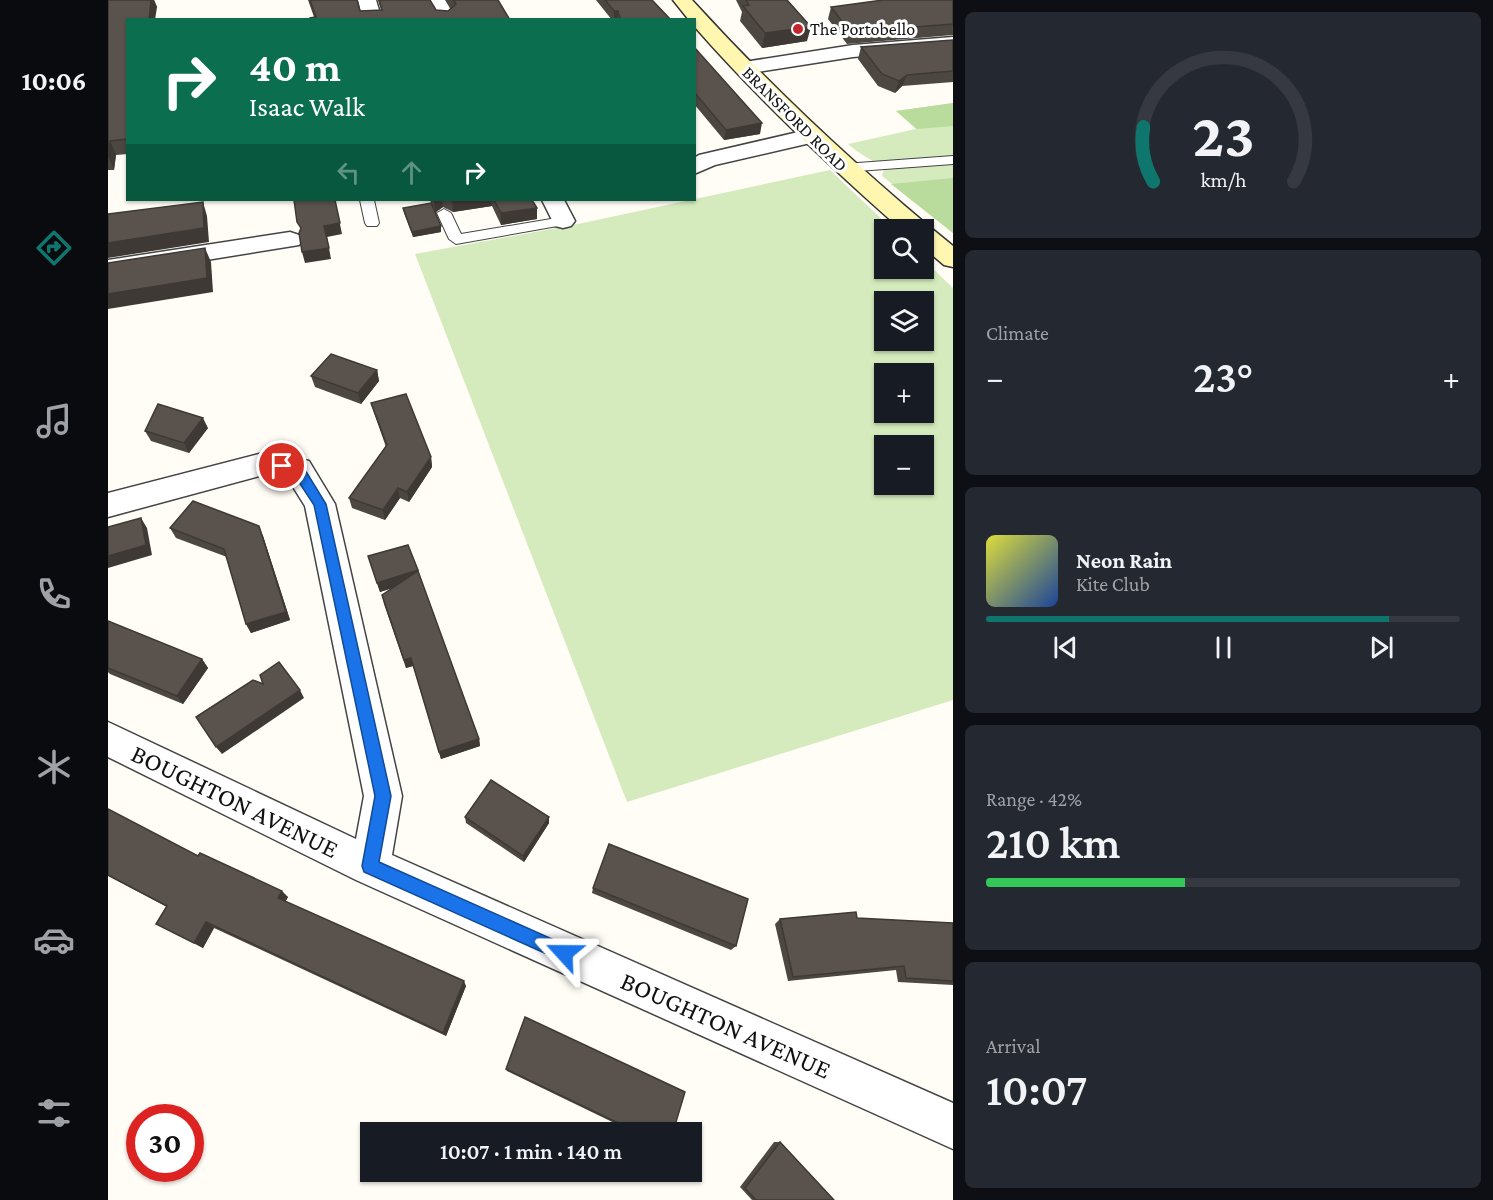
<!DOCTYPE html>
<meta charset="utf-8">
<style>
:root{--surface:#171b24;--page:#242831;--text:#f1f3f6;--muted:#9ea1a6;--line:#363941;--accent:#0f766e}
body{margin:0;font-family:"Crimson Pro",serif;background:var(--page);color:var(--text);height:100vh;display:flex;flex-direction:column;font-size:22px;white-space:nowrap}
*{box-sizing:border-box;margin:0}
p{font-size:20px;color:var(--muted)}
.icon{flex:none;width:33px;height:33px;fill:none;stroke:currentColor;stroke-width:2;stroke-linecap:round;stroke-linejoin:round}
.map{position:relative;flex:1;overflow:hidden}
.panel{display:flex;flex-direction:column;gap:12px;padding:12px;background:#0d0f14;width:540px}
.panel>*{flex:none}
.hud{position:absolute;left:18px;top:18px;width:570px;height:183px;border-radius:0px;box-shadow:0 2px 4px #0004;background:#0b6e4f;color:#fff;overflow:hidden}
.tools{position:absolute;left:766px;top:219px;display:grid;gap:12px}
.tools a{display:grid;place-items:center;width:60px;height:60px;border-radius:0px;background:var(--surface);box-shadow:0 2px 4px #0004;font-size:30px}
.speed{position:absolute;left:18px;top:1104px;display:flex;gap:12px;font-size:30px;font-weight:700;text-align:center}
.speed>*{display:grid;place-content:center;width:78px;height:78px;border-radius:50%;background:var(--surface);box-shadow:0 2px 4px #0004;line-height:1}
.speed .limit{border:9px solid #d22;background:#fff;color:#111}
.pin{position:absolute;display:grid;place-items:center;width:51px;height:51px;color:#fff;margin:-26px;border:3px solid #fff;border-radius:50%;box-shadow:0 2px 6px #0007}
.me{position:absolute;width:66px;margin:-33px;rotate:294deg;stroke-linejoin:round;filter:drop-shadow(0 0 4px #0008)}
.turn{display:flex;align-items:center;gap:21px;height:126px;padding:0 24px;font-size:27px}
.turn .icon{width:78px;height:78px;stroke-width:2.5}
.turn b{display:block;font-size:42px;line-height:51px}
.lanes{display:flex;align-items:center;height:57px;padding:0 24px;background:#0003;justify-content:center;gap:30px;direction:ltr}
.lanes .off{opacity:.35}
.big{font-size:45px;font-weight:600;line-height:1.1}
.panel .card{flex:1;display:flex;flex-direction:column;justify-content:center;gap:9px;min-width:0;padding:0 21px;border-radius:9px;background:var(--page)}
.panel .dial{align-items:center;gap:0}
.dial svg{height:156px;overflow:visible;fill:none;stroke:var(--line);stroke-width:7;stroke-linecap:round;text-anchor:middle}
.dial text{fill:var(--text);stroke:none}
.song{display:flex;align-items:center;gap:18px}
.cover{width:72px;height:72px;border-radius:9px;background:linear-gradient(135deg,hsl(60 70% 55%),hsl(220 70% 35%))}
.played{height:6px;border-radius:3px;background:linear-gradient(90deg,var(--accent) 85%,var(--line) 85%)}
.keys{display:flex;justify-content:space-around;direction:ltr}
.heat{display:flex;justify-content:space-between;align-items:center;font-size:33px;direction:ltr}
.charge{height:9px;border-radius:4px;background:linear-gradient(90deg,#34c759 42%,var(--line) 0)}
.trip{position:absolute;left:252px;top:1122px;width:342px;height:60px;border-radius:0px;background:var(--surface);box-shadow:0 2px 4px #0004;font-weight:600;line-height:60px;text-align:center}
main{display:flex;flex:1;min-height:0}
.tab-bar{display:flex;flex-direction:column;width:108px;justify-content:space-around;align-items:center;background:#090b0e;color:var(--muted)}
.tab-bar .icon{width:42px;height:42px}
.tab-bar .on{color:var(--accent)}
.tab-bar b{font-size:27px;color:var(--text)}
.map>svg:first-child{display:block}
</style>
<main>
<nav class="tab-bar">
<b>10:06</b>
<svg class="icon on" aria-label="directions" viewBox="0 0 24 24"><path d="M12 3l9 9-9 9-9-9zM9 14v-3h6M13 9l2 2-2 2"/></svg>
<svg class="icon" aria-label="music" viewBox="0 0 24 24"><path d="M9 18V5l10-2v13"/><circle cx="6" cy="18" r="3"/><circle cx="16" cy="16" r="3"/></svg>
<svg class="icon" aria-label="phone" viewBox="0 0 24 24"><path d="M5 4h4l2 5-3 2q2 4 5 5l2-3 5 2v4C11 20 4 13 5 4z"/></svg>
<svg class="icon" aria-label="climate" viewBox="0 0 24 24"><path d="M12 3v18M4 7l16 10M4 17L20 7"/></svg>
<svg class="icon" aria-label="car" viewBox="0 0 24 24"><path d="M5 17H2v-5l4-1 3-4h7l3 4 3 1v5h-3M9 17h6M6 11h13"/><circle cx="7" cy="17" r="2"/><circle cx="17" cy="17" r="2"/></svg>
<svg class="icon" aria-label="filters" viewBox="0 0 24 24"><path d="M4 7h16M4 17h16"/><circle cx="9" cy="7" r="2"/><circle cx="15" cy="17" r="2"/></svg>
</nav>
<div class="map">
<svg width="845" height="1200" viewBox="0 0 845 1200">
<rect width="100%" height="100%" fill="#fffdf5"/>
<g fill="#d5ebbd" fill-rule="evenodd">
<path d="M845 103V233L774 176 776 169C764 159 752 155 740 144L808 129 788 111Z"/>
<path d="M722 170 784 229 777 230V268H816V260L845 288V700L519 802 307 254 470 224ZM777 302H816V340H777ZM777 374H816V412H777ZM777 446H816V484H777Z"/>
</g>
<g fill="#b9dc9c">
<path d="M845 103V126L809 129 788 111Z"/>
<path d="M845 178V233L783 184Z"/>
</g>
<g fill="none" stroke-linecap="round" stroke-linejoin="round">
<defs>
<g id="service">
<path d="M845 156V164L736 172 729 168 736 164Z"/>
<path d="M252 200H266L271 223 269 226H259L257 223Z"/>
<path d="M336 209 343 213 353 234 455 217 462 221 455 225 348 244 341 239 329 213Z"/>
</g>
<g id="minor">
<path d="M250 0H268L274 20H255Z"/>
<path d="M319 0H337L346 15 341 20 329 19Z"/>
<path d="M845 37V49L745 57 636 74 629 72 626 68 629 64 636 62 745 45Z"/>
<path d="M703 129 711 131 714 136 711 141 607 165 586 174V158L591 155Z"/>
<path d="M434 200H456L467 221 463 226 455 228 447 226Z"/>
<path d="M182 232 191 235 194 240 191 245 0 276V260Z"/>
<path d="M159 452 201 461 227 504 294 796 284 855 845 1103V1149L248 880 0 757V722L248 839 256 796 197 506 180 479 159 474 0 517V493Z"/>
</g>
<path id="secondary" d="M565 0H584C665 89 753 171 845 246V267L836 265 816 248V230H794C721 166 650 99 586 26V20H581Z"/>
</defs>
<use href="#service" stroke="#444" stroke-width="2"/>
<use href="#minor" stroke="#444" stroke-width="3"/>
<use href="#secondary" stroke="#333" stroke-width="3"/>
<use href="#service" fill="#fff" fill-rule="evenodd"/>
<use href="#minor" fill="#fff" fill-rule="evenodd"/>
<use href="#secondary" fill="#fff6b0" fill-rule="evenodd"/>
</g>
<g fill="#4d4742">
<path d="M0 0H46L49 7 20 20V154L8 155 6 170H0Z"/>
<path d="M200 0H249L252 11 273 10 270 0H322L328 10 340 11 343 8 338 0H390L402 20 206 17Z"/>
<path d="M488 0H544L563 20H504Z"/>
<path d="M628 0H679L699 41 654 48 632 21 634 12Z"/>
<path d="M845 0V35L739 44 720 19 723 7Z"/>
<path d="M845 40V82L794 86 787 93 770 86 750 59 753 47Z"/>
<path d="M586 47 652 134 616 140 586 104Z"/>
<path d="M322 200H424L429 208V219L393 225 384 206 345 212 335 207 327 212 333 232 305 237 296 213 295 208 323 203Z"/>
<path d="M269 370 271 381 253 404 207 387 203 376Z"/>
<path d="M263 403 323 457 324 467 301 502 292 498 277 520 244 508 241 498 278 447 266 413Z"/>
<path d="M100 428 81 453 43 441 37 431Z"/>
<path d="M62 528 155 536 182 620 143 633 138 624 119 557 68 538Z"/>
<path d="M300 545 371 739 372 746 333 759 305 666 298 668 276 604 274 595 285 588 272 592 260 556Z"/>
<path d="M0 621 94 659 100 668 75 704 2 674 0 672Z"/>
<path d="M0 809 90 856 180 897 177 902 358 986 338 1036 106 928 95 948 48 924 59 907 0 876Z"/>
<path d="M357 817H441V823L416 862 358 823Z"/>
<path d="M485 888 628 946 623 950 484 893Z"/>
<path d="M749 918 845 923V985L790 982 788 970 680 981 667 924 672 919Z"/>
<path d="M398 1069 565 1132H525L399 1071Z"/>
<path d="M666 1142H672L726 1200H644L632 1187Z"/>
</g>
<g fill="#3f3936">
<path d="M43 0H46L49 7 47 20H41Z"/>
<rect x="506" y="11" width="4" height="9"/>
<path d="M703 27 699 41 654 48 657 33Z"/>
<path d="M799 75 794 86 787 93 791 81Z"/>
<path d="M654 123 652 134 616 140 618 130Z"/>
<path d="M2 141 8 155 6 170 0 156Z"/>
<path d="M227 200 234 234 219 237 223 259 197 263 194 252Z"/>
<path d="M328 200H334L335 207 327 213 326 201Z"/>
<path d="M351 200H383L384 206 345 212 344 201Z"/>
<path d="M95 202 99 216 101 242 0 258V243Z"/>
<path d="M429 208V219L393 225V213Z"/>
<path d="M333 226V232L305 237 304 232Z"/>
<path d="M97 248 103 262 105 292 0 309V294Z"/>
<path d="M269 370 271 381 253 404 250 393Z"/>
<path d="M95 418 100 428 81 453 76 443Z"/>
<path d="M323 457 324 467 301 502 299 492Z"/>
<path d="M290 488 292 498 277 520 275 510Z"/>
<path d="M33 518 39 528 44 555 0 568V556Z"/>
<path d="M151 526 155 536 182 620 143 633 138 624Z"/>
<path d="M310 570 311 579 272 592 269 583Z"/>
<path d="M303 658 305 666 298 668 296 660Z"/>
<path d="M94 659 100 668 75 704 69 696Z"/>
<path d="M192 690 196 698 114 754 108 747Z"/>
<path d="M371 739 372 746 333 759 331 752Z"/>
<path d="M441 817V823L416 862 415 856Z"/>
<path d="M174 891 180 897 176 904 170 898Z"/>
<path d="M98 922 106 928 95 948 86 943Z"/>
<path d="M356 981 358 986 338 1036 335 1033Z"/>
</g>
<g fill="#5a524d" stroke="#3f3936" stroke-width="1.5">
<path d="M0 0H43L41 20H20V139L2 141 0 156Z"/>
<path d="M202 0H249L252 11 274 10 271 0H322L328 10 340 11 348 4 345 0H390L402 20H202V18L208 17Z"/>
<path d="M497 0H544L563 20H513L512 18 510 11H506Z"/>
<path d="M638 0H679L703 27 657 33 635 6 641 5Z"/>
<path d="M775 0H845V24L742 32 723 7Z"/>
<path d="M845 40V71L799 75 791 81 774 74 753 47Z"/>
<path d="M586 47 654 123 618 130 586 92Z"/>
<path d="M186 200H227L232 223 216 226 221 248 194 252 191 233 193 228 189 222Z"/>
<path d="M386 200H424L429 208 393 213Z"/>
<path d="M95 202 96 228 0 243V214Z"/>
<path d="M323 203 333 226 304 232 295 208Z"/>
<path d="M97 248 99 278 0 294V263Z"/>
<path d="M223 354 269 370 250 393 203 376Z"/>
<path d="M298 394 323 457 299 492 290 488 275 510 241 498 279 445 263 403Z"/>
<path d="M50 404 95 418 76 443 37 431Z"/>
<path d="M85 501 151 526 178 612 138 624 116 549 62 528Z"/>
<path d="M33 518 38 545 0 556V527Z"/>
<path d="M300 545 310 570 269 583 260 556Z"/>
<path d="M310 571 371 739 331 752 303 658 296 660 274 595Z"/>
<path d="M0 621 94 659 69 696 0 668Z"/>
<path d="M171 662 192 690 108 747 88 717 145 680 155 684 152 675Z"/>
<path d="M383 780 441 817 415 856 357 817Z"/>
<path d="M0 809 90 856 92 853 174 891 170 898 356 981 335 1033 98 922 86 943 48 924 59 906 0 875Z"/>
<path d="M501 844 640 899 628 946 485 888Z"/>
<path d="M748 912 749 918 845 923V981L798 978 796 966 685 977 672 919Z"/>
<path d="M417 1017 577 1092 565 1132H529L398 1069Z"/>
<path d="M672 1142 726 1200H648L637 1188Z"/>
</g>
<path fill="#1a73e8" stroke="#114b97" stroke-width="1.5" d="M174 461 194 465 218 504 283 796 271 862 462 947 465 953 462 959 456 962 450 959 256 872 254 866 267 796 206 505 185 473 170 469 168 466Z"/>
<circle fill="#c4262e" stroke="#fff" stroke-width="2" cx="690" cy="29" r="6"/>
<g text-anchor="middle" stroke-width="6" stroke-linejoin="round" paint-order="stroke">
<g font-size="18" fill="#111" stroke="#fff" text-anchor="start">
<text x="702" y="35">The Portobello</text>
</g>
<g font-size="18" fill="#111" stroke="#fff">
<text transform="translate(687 119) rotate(45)" y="6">BRANSFORD ROAD</text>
</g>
<g font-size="26" fill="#111" stroke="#fff">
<text transform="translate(127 801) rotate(26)" y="9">BOUGHTON AVENUE</text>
<text transform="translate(618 1025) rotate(24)" y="9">BOUGHTON AVENUE</text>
</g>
</g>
</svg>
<div class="tools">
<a><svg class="icon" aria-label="search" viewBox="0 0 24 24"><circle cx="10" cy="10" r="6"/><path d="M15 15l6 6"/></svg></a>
<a><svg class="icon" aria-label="layers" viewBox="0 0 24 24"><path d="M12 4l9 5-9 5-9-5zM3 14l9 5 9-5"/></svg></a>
<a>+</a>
<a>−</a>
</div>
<div class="speed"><div class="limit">30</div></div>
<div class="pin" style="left:174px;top:466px;background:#d93025"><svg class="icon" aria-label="arrive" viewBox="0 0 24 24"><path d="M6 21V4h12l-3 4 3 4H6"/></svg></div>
<svg class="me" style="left:456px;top:953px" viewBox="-20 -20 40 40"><path d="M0-17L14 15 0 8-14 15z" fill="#1a73e8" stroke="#fff" stroke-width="4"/></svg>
<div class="trip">10:07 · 1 min · 140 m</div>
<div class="hud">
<div class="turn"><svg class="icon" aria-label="right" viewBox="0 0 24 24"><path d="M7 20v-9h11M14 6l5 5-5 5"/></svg><div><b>40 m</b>Isaac Walk</div></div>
<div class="lanes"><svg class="icon off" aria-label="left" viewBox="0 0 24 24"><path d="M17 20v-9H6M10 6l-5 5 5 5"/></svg><svg class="icon off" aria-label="ahead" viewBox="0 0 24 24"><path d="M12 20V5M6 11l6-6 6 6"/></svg><svg class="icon" aria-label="right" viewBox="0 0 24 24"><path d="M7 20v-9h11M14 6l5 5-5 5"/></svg></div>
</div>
</div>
<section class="panel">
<div class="card dial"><svg viewBox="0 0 100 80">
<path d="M14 69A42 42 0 1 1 86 69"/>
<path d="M14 69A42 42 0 0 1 9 41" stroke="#0f766e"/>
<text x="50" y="56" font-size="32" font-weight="700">23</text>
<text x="50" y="72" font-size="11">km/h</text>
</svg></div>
<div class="card"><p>Climate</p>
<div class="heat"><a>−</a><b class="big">23°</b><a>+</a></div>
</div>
<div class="card">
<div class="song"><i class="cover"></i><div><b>Neon Rain</b><p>Kite Club</p></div></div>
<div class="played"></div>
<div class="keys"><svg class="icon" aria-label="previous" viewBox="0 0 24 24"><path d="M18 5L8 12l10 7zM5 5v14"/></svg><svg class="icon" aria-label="pause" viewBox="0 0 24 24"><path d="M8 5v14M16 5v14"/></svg><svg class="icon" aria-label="next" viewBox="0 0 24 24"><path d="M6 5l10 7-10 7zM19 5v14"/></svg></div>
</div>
<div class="card"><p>Range · 42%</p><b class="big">210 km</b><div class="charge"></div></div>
<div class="card"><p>Arrival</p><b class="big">10:07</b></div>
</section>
</main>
